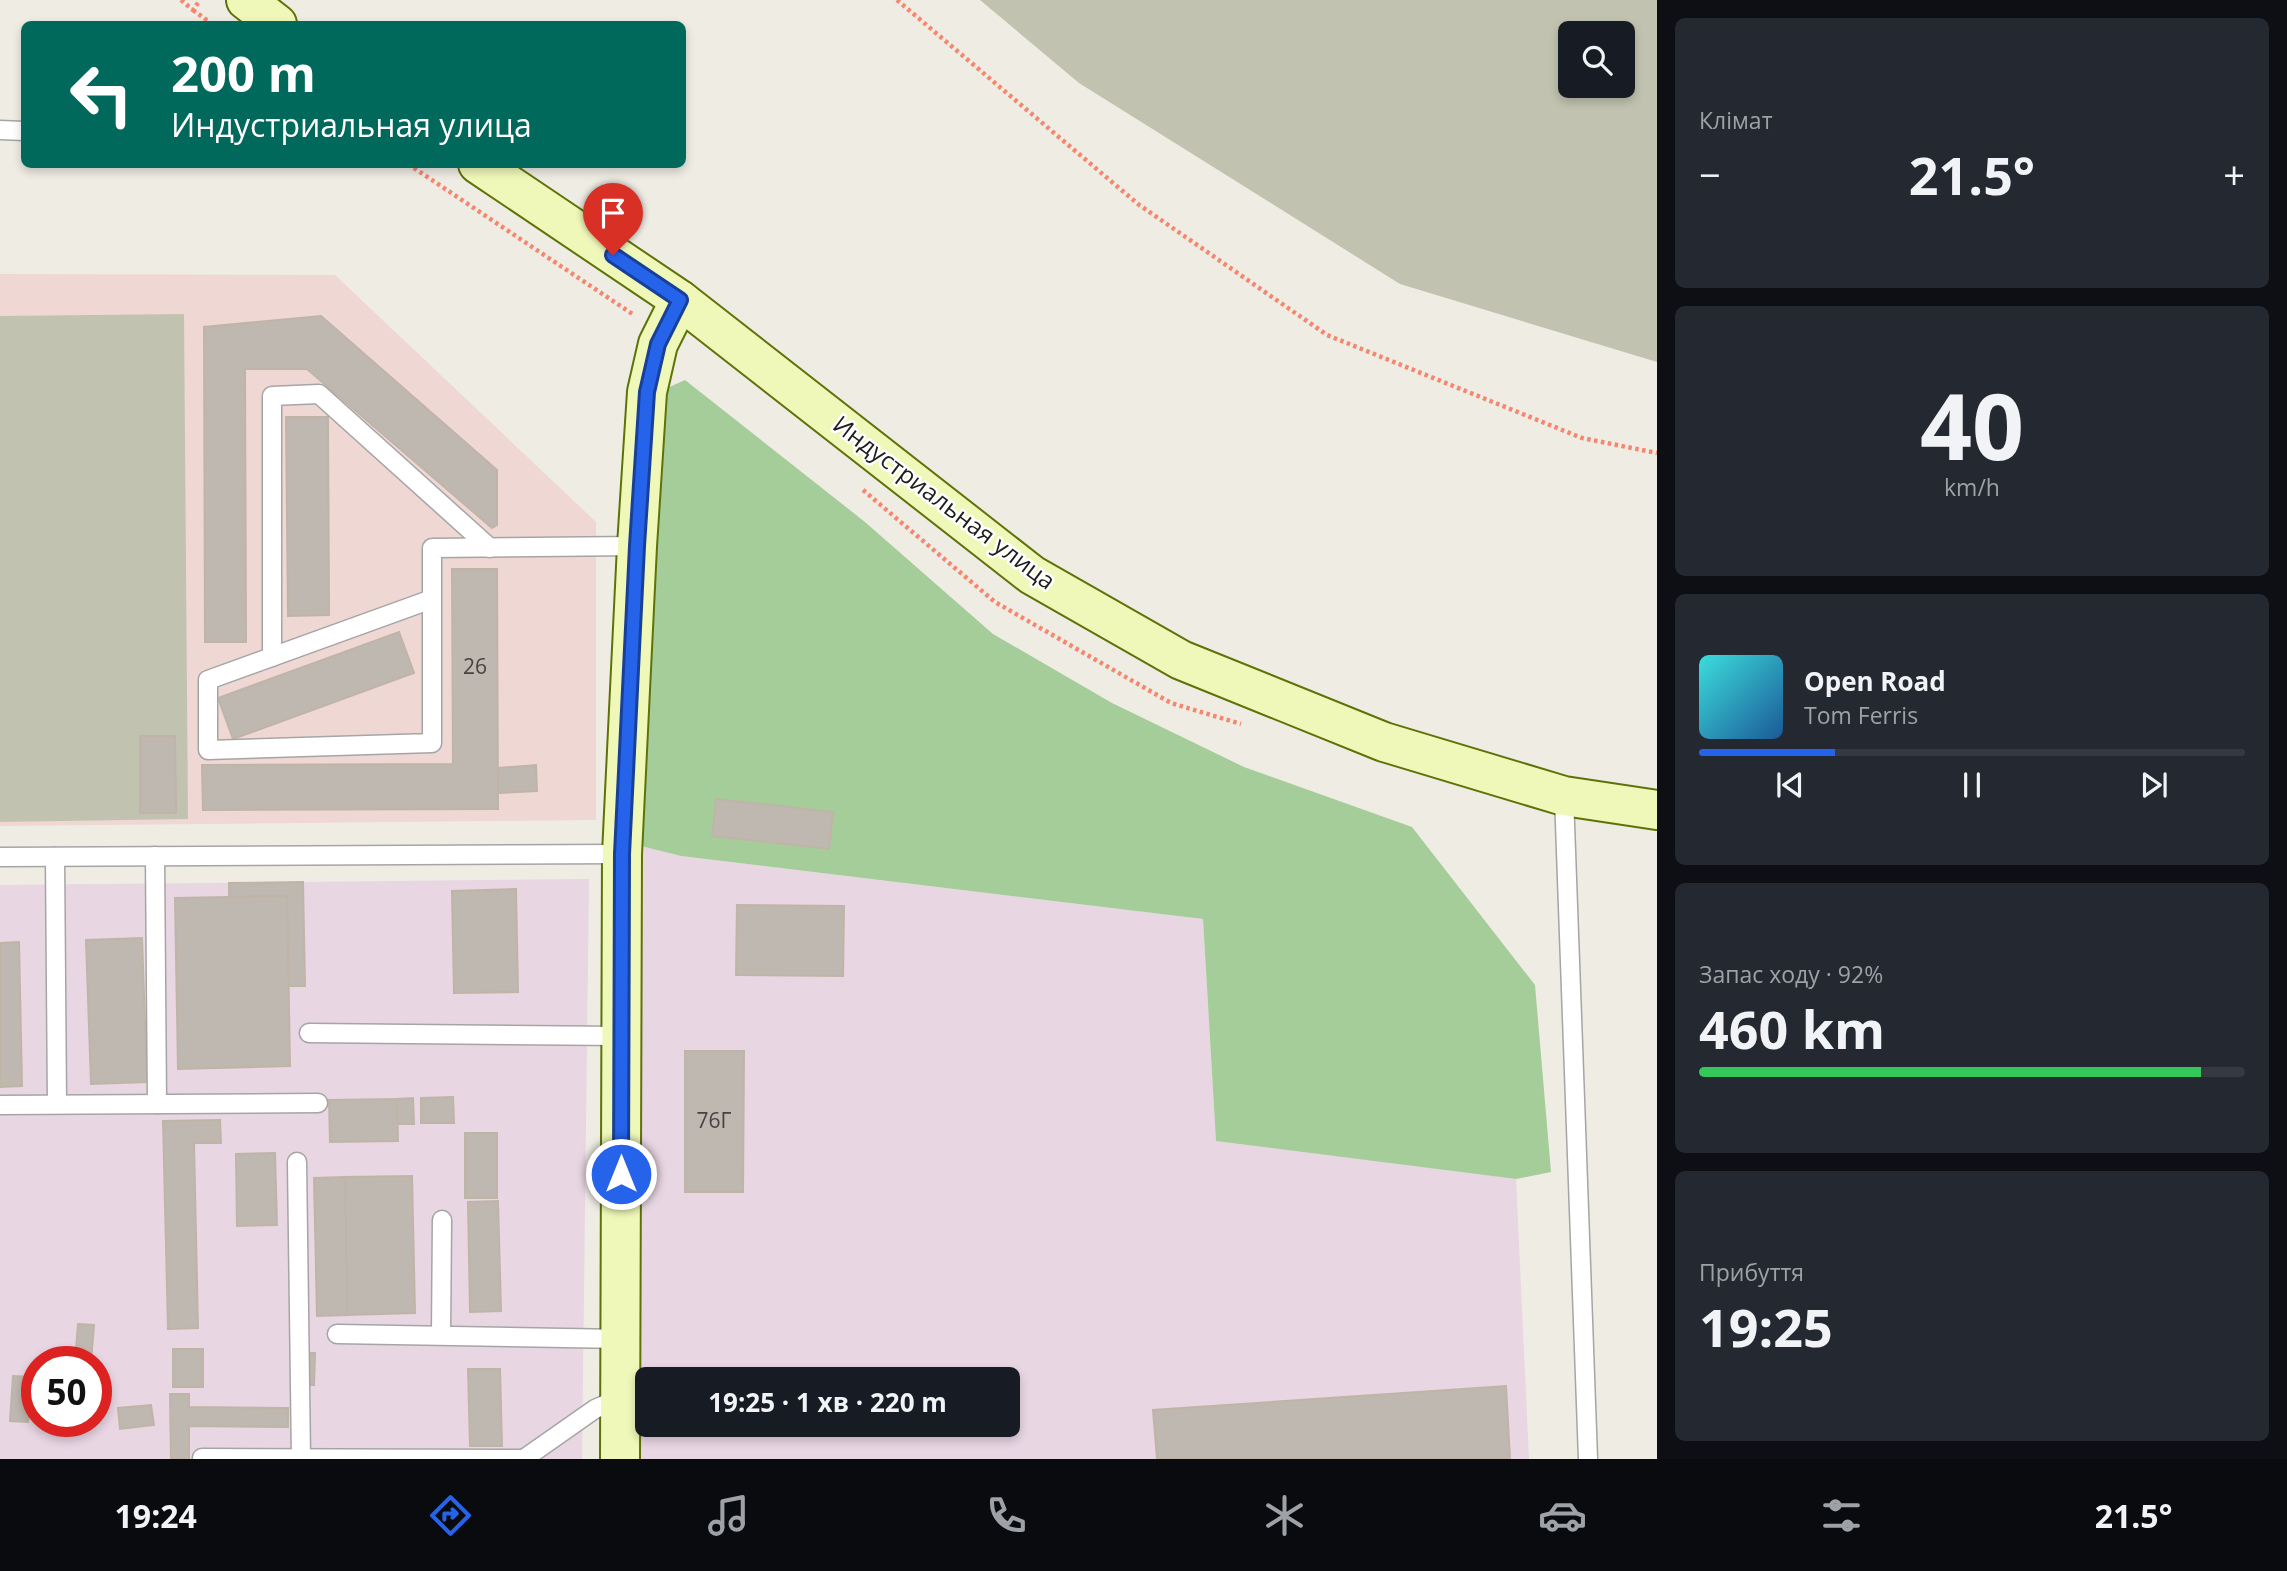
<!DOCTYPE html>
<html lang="uk">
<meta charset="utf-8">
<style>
:root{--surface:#171b24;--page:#242831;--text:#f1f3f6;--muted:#9ea1a6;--line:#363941;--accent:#2563eb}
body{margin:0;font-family:"Open Sans",sans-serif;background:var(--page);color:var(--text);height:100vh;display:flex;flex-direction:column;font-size:26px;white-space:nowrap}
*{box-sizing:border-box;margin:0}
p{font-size:23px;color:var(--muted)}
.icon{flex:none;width:38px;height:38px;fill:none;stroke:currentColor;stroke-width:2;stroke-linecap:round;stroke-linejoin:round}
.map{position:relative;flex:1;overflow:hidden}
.panel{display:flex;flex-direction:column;gap:18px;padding:18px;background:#0d0f14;width:630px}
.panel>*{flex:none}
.hud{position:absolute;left:21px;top:21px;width:665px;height:147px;border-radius:10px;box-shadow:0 4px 10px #0003;background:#00695c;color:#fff;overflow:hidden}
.buttons{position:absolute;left:1558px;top:21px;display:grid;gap:14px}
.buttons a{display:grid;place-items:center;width:77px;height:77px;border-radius:10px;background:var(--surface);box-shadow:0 4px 10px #0003;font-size:35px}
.speed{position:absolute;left:21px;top:1346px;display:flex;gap:14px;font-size:35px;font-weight:700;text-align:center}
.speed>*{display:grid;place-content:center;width:91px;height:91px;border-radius:50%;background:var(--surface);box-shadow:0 4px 10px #0003;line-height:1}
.speed .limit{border:10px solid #d22;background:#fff;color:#111}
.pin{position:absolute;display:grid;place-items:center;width:60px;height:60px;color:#fff;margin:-72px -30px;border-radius:50% 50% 50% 0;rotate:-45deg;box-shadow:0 0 7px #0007}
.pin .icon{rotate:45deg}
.me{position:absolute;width:77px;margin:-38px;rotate:0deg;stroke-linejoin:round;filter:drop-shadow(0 0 5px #0008)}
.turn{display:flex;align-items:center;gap:24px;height:147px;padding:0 35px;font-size:32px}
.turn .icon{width:91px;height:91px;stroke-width:2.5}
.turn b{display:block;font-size:49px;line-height:60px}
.big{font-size:52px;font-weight:700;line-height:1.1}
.panel .card{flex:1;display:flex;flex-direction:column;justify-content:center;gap:10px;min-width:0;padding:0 24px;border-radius:10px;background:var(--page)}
.panel .dial{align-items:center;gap:0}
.dial b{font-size:91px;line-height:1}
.song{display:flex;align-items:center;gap:21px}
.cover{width:84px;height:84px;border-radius:10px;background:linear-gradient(135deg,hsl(180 70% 55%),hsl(210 70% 35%))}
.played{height:7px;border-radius:4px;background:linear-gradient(90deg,var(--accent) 25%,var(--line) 25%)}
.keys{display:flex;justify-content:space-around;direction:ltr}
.heat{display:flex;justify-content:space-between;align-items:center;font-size:38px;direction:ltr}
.charge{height:10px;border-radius:5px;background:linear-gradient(90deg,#34c759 92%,var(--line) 0)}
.trip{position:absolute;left:635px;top:1367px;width:385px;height:70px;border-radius:10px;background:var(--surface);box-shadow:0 4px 10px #0003;font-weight:700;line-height:70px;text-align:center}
.dock{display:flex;height:112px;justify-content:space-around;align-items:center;background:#090b0e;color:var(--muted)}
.dock .icon{width:49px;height:49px}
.dock .active{color:var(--accent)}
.dock b{font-size:32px;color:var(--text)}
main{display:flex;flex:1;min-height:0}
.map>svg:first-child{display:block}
</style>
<main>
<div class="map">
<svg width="1657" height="1459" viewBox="0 0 1657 1459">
<rect width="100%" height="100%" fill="#efece4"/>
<path fill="#efd7d4" d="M0 274 335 275 596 522V820L0 826Z"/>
<g fill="#e8d6e3" fill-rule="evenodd">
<path d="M637 845 681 856 1203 919 1216 1140 1516 1179 1529 1459H630ZM648 1379H1008V1424H648Z"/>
<path d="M589 879 582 1459H0V885ZM37 1362H96V1421H37Z"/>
</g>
<g fill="#c1c3b0" fill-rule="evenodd">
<path d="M980 0H1657V362L1400 284 1079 83ZM1570 33H1622V86H1570Z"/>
<path d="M184 314 188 819 0 822V316Z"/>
</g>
<path fill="#a5cd9a" d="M685 380 865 522 993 634 1112 703 1244 767 1412 827 1535 985 1551 1172 1516 1179 1216 1141 1203 919 681 856 637 845 656 393Z"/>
<g fill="#bfb8b1" stroke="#c0b4a7" stroke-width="2">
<path d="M321 316 497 470V525L492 528 307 369H245L246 642H205L204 327Z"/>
<path d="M286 417H328L329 615 288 616Z"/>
<path d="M452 569H497L498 809 203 810 202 765 453 764Z"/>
<path d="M399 632 414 673 233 739 218 698Z"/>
<path d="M140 736H175L176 813H140Z"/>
<path d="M536 765 537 791 498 793V768Z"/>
<path d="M716 799 833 812 829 849 712 836Z"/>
<path d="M303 882 305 986H288L287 896 229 897V883Z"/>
<path d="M516 889 518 992 454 993 452 891Z"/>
<path d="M287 896 290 1066 178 1069 175 898Z"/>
<path d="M737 905 844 906 843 976 736 975Z"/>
<path d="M142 938 147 1082 91 1084 86 940Z"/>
<path d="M19 942 22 1086 0 1087V943Z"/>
<path d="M685 1051H744L743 1192H685Z"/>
<path d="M453 1097 454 1123H421V1098Z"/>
<path d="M413 1098 414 1124H397V1099Z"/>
<path d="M397 1099 398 1141 330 1142 329 1100Z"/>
<path d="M220 1120 221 1143H194L198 1328 168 1329 163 1121Z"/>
<rect x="465" y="1133" width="32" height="65"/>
<path d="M275 1153 277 1225 237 1226 236 1154Z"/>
<path d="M412 1176 415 1313 347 1315 345 1177Z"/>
<path d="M345 1177 347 1315 317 1316 314 1178Z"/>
<path d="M498 1201 501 1311 470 1312 468 1202Z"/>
<path d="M78 1324 94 1325 91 1362H75Z"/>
<rect x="173" y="1349" width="30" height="38"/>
<path d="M305 1353H315L314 1385H304Z"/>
<path d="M468 1369H500L502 1446H470Z"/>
<path d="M13 1376 31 1377 28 1422 10 1421Z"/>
<path d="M1506 1386 1510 1459H1157L1153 1410Z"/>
<path d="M170 1394H189V1407L288 1408V1427L189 1426V1459H171Z"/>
<path d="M151 1405 154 1425 120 1429 118 1408Z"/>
<path d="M59 1421H77V1426L58 1424Z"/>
</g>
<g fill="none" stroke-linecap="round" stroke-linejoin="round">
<defs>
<g id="service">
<path d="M0 130 24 131"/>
<path d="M432 599 208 680V750L432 743V548L637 546"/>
<path d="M272 657V396L319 394 490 548"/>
<path d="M1564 796 1588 1459"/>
<path d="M155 856 157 1104"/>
<path d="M0 857 622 854"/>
<path d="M55 857 57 1104"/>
<path d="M309 1033 620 1036"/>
<path d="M0 1105 318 1103"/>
<path d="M297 1162 301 1458"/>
<path d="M337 1334 622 1339"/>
<path d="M441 1335 442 1220"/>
<path d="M202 1458 528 1459"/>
<path d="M525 1458 595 1409 620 1398"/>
</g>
<g id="secondary">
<path d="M246 0 277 24"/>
<path d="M478 164 680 300 1032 575 1181 660 1384 742 1564 796 1657 810"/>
<path d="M620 1459 622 854 637 546 647 392 658 344 680 300"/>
</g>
</defs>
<use href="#service" stroke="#a5a5a5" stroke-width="21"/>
<use href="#secondary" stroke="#5e7208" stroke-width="42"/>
<g stroke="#f6866e" stroke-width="4.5" stroke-dasharray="3.5 3.5" stroke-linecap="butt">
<path d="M181 0 193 10 200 0"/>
<path d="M897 0 1138 204 1327 335 1582 438 1657 453"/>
<path d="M193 10 212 24"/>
<path d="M408 164 634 315"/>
<path d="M863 490 995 602 1171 703 1241 724"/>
</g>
<use href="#service" stroke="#fff" stroke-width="18"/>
<use href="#secondary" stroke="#f0f8b9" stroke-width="38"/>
</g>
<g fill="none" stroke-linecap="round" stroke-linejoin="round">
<defs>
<path id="route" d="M613 255 680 300 658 344 647 392 637 546 622 854 621 1174"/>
</defs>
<use href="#route" stroke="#184099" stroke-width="18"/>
<use href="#route" stroke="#2563eb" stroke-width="12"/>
</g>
<g text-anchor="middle" stroke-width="5" stroke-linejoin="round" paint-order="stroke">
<g font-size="21" fill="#464443">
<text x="475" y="674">26</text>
<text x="714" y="1128">76Г</text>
</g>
<g font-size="24" fill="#1e1e1e" stroke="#fff">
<text transform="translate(944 503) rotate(37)" y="8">Индустриальная улица</text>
</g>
</g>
</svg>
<div class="buttons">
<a><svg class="icon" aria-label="search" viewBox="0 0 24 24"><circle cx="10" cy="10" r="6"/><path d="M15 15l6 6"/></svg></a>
</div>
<div class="speed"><div class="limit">50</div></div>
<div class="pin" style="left:613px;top:255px;background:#d93025"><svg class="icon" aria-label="arrive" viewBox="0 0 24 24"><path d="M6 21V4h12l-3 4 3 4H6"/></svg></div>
<svg class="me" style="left:621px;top:1174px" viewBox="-20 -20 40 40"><circle r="17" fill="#2563eb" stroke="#fff" stroke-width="3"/><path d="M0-11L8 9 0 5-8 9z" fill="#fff"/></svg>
<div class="trip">19:25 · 1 хв · 220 m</div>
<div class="hud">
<div class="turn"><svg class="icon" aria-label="left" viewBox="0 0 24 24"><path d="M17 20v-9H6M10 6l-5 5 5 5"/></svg><div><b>200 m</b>Индустриальная улица</div></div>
</div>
</div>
<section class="panel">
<div class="card"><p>Клімат</p>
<div class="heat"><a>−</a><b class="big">21.5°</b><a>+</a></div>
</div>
<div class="card dial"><b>40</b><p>km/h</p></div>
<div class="card">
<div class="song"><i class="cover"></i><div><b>Open Road</b><p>Tom Ferris</p></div></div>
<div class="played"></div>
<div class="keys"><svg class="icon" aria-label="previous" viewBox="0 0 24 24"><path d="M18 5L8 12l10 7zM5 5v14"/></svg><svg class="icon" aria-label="pause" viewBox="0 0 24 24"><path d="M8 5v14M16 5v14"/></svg><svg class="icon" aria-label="next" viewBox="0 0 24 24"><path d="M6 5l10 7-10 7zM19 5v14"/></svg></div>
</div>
<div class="card"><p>Запас ходу · 92%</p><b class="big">460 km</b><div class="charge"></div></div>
<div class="card"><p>Прибуття</p><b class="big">19:25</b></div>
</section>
</main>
<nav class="dock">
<b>19:24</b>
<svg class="icon active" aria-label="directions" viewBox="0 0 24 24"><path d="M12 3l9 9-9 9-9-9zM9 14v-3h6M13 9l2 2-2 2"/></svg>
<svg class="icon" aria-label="music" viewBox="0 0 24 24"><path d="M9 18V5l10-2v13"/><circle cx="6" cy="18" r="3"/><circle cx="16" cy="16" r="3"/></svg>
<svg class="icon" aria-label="phone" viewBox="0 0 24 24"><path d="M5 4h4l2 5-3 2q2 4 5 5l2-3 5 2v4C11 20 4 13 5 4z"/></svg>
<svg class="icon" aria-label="climate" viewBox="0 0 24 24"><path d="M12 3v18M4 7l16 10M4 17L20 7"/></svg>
<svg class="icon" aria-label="car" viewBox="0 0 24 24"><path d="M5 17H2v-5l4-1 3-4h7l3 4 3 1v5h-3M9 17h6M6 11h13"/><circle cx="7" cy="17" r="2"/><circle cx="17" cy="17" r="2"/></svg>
<svg class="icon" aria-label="filters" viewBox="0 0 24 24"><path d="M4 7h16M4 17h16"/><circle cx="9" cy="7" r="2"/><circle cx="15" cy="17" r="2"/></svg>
<b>21.5°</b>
</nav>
